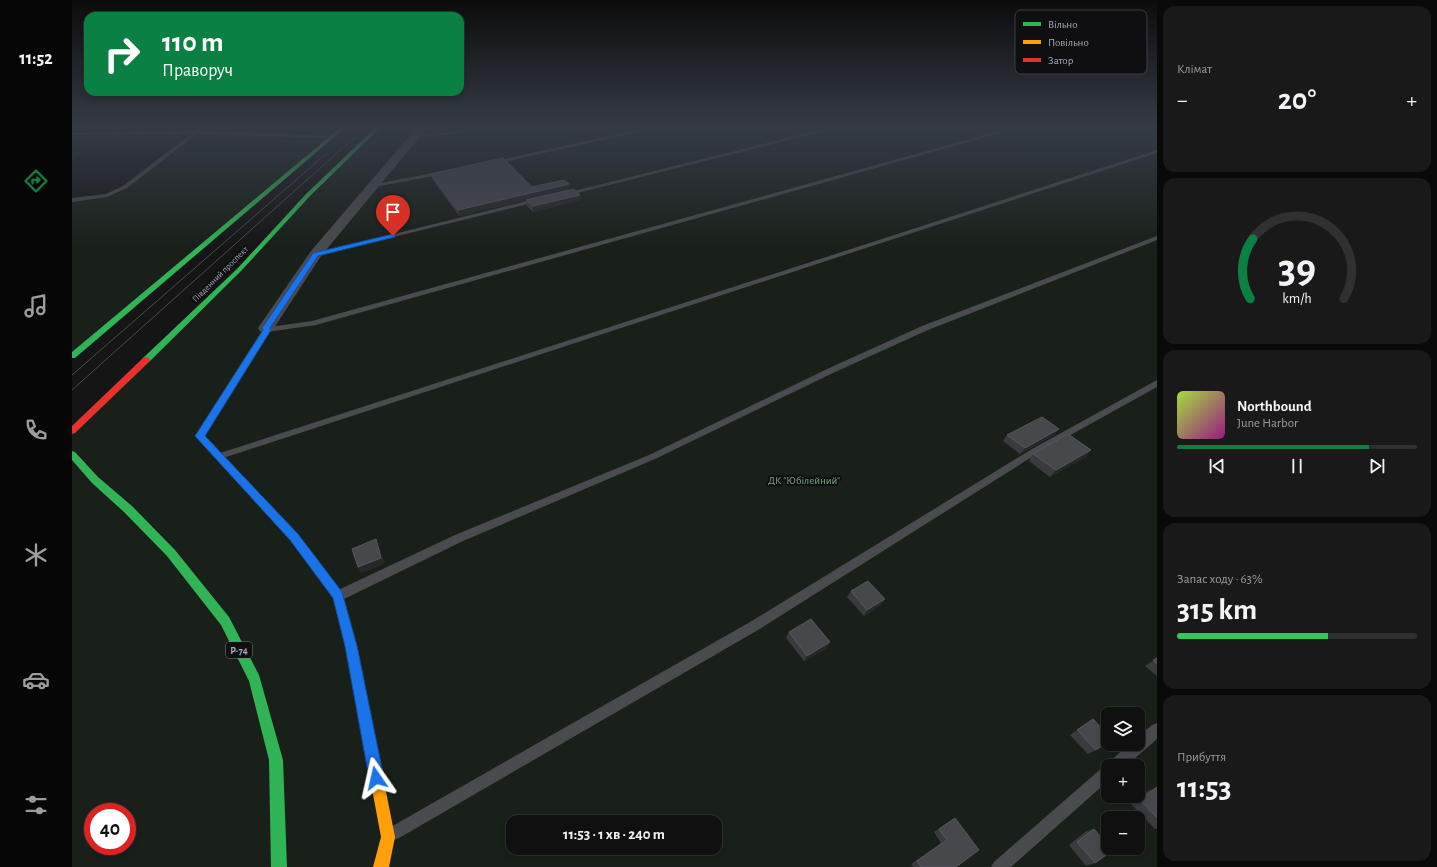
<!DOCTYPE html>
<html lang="uk">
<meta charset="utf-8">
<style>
:root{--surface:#101010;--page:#191919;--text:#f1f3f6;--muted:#9c9d9f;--line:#303030;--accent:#0b8043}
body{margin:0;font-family:"Alegreya Sans",sans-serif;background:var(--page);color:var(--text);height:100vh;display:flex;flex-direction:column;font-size:15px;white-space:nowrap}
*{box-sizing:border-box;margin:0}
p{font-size:13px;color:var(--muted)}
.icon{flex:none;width:22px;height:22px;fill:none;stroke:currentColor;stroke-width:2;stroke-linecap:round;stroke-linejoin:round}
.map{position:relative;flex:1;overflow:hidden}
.panel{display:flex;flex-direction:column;gap:6px;padding:6px;background:#090909;width:280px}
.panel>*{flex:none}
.guide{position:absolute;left:12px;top:12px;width:380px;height:84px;border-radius:12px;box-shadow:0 2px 6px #0003,0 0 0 1px var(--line);background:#0b8043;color:#fff;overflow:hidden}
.controls{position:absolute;left:1029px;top:707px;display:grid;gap:8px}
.controls a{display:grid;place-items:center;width:44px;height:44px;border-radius:8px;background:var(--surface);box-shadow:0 2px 6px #0003,0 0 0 1px var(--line);font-size:20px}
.speed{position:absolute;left:12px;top:803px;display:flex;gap:8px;font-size:20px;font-weight:700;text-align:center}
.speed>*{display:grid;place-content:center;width:52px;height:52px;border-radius:50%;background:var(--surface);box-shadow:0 2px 6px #0003,0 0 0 1px var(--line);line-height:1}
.speed .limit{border:6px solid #d22;background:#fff;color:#111}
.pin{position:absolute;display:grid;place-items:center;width:34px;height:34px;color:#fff;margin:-41px -17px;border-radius:50% 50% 50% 0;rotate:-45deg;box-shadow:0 0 4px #0007}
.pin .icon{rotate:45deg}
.me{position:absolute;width:44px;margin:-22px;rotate:349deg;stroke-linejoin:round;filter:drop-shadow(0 0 3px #0008)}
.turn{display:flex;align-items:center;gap:14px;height:84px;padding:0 12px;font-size:18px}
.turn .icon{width:52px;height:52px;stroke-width:2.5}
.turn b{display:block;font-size:28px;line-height:34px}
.big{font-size:30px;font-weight:600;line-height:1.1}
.panel .card{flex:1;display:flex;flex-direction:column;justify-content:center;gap:6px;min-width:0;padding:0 14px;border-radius:12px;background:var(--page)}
.panel .dial{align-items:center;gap:0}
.dial svg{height:104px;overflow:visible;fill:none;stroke:var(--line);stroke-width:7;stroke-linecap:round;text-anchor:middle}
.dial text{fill:var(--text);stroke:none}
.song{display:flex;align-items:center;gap:12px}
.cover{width:48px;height:48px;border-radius:6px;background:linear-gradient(135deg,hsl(80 70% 55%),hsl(310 70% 35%))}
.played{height:4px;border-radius:2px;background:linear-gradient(90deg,var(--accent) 80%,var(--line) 80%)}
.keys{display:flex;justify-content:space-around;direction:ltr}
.heat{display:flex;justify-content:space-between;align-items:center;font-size:22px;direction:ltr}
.charge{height:6px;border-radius:3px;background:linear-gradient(90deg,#34c759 63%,var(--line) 0)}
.trip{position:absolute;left:434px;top:815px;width:216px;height:40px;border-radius:12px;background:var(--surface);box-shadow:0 2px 6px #0003,0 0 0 1px var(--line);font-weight:600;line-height:40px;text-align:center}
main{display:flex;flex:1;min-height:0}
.tab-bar{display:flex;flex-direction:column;width:72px;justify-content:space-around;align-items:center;background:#060606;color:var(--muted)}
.tab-bar .icon{width:28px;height:28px}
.tab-bar .selected{color:var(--accent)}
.tab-bar b{font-size:18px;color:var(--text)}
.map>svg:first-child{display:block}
</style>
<main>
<nav class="tab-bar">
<b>11:52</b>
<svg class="icon selected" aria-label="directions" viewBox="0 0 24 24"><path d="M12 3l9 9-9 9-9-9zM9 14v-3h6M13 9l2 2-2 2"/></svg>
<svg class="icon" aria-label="music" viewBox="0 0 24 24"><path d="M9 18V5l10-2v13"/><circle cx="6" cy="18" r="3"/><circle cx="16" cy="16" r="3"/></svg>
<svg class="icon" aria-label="phone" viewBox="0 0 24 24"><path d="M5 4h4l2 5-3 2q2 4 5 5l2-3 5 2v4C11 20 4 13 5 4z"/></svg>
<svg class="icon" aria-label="climate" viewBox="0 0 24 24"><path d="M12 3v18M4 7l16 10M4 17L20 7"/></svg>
<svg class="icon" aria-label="car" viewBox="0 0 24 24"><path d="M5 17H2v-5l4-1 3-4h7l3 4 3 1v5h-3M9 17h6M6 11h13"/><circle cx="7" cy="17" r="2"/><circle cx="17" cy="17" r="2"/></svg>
<svg class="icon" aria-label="filters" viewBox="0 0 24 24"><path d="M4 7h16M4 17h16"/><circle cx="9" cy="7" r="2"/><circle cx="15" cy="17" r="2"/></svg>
</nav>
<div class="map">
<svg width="1085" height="867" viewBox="0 0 1085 867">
<rect width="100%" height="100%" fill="#151515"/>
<g fill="#192019" fill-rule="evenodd">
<path d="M208 127H273L0 354V200L44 192 124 133 201 135Z"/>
<path d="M307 127H1085V867H0V431ZM1036 714H1066V744H1036ZM1036 766H1066V796H1036ZM21 812H55V846H21ZM1036 818H1066V848H1036ZM441 822H643V848H441Z"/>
<path d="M0 137H36L0 161Z"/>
</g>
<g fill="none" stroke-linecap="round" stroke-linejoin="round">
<g fill="#494b4e" fill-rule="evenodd">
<path d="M403 127H414L376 135 344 136 342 135 344 134 376 133Z"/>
<path d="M578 127H589L422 164 419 162Z"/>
<path d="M760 127H769L493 196 490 194Z"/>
<path d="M941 127H950L244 325 195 332H192L190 328 194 326 197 327 240 321Z"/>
<path d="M125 131 261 136 263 137 261 138 125 134 55 188 35 197 0 202V198L34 194 51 186 119 134 0 135V133Z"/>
<path d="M1085 150V153L151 458H145L143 456 145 454Z"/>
<path d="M371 171 373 172V174L302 187 299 185Z"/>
<path d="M467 198 470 200 469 201 244 256 241 254Z"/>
<path d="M1085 236V240L856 330 761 373 583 459 391 541 272 599 268 600 264 599 262 595 264 591 383 535 577 455 755 369 850 326Z"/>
<path d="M1085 380V387L966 453 686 630 327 838 322 840 317 838 315 833 317 828 678 622 960 449Z"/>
<path d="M1085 723V739L1054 766H1036V781L939 867H919L922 862 1031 767 1036 765 1038 761 1058 744H1066V737L1080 725Z"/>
</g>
<path fill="#494b4e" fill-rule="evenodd" d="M345 127H356L249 256 200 331 194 333 188 331 186 328 239 251Z"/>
<g fill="#30b455" fill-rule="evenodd">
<path d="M269 127H274L3 358H0V352Z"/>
<path d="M304 127H309L238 196 169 271 77 362H71L70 360 71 358 165 269 234 194Z"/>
<path d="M192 328H195L199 330 133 436 226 534 270 592 286 650 284 654 280 656 276 654 274 650 261 598 218 540 123 436Z"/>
<path d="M0 451 3 452 26 477 60 506 103 550 157 617 187 675 211 760 215 867H199L197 760 177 681 149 625 95 556 52 512 20 483 0 460Z"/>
</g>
<path fill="#ff9f0a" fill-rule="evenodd" d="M280 644 284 646 286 650 323 837 317 867H301L309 837 274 650 276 646Z"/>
<path fill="#e5322d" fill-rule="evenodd" d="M74 357 77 358 78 360 77 362 3 433 0 434V426L71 358Z"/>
<g stroke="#494b4e" stroke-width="1">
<path d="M0 375 255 153"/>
<path d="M0 390 294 127"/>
</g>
</g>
<g fill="#3a3b3f">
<path d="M359 174 460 187 497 184V190L387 216 360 179Z"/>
<path d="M508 195V200L461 212 455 206 454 200Z"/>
<path d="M987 429 982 435 948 454 931 441 935 435Z"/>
<path d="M961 454 1014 457 978 477 957 461Z"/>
<path d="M779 591 809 605 792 616 775 597Z"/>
<path d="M717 632 755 648 732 661 714 638Z"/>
<path d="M1085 658V676L1073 666Z"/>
<path d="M1021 719 1024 750 1016 754 998 735Z"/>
<path d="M1085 787V829H1083L1059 804 1076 791Z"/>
<path d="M883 818 884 867H841L839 864 869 843 862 832Z"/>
<path d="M1022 829 1023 863 1014 866 997 845 1013 832Z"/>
</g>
<g fill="#262729">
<path d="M497 184V190L387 216 386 210Z"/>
<path d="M508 195V200L461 212V206Z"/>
<path d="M987 429 982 435 948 454 953 448Z"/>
<path d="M1019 450 1014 457 978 477 984 470Z"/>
<path d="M304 539 307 545 313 564 289 573 286 567Z"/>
<path d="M813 599 809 605 792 616 795 610Z"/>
<path d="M758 642 755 648 732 661 735 656Z"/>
</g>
<g fill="#46484c" stroke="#54575d">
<path d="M431 158 460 187 492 180 497 184 386 210 359 174Z"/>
<path d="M502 189 508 195 461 206 454 200Z"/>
<path d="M970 417 987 429 953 448 935 435Z"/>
<path d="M996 434 1019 450 984 470 961 454Z"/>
<path d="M304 539 309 558 286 567 280 549Z"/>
<path d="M796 581 813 599 795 610 779 591Z"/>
<path d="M739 619 758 642 735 656 717 632Z"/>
<path d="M1085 658V664L1081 660Z"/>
<path d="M1021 719 1036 735V742L1024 750 1005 730Z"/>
<path d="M1085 787V818L1068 800Z"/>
<path d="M883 818 907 850 884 867H849L845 861 875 840 867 829Z"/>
<path d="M1022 829 1036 845V848H1039L1041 850 1023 863 1005 842Z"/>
</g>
<linearGradient id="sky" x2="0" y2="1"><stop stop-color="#0c0c0c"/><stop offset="0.51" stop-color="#353b46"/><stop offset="1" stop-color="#353b46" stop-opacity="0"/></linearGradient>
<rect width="1085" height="249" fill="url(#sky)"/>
<path fill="#1a73e8" stroke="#114b97" d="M321 234H323V237L246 256 198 328 199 330 133 436 226 534 270 592 285 646 312 778 309 783 304 785 300 783 297 778 273 646 261 598 218 540 123 436 191 330 190 328 241 253Z"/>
<g text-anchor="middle" stroke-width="4" stroke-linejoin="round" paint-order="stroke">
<g font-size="9" fill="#a5acb8" stroke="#0f0f11">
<text transform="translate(148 274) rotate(-45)" y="3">Південний проспект</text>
</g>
<rect fill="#0f0f11" stroke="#787d86" stroke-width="1" x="154" y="642" width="26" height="16" rx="3"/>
<g font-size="10" font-weight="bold" fill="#a5acb8">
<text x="167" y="654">Р-74</text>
</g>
<g font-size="11" fill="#7aa57a" stroke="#0f0f11">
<text x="732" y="484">ДК "Юбілейний"</text>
</g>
</g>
<rect x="943" y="10" width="132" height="64" rx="6" fill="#0f0f11" stroke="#3c3e43" stroke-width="1"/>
<rect x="951" y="22" width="18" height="4" fill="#30b455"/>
<rect x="951" y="40" width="18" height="4" fill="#ff9f0a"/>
<rect x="951" y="58" width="18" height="4" fill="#e5322d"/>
<g font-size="11" fill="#a5acb8">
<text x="976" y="28">Вільно</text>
<text x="976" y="46">Повільно</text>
<text x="976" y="64">Затор</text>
</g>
</svg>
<div class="controls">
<a><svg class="icon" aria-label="layers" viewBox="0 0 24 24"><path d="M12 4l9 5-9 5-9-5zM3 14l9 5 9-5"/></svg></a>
<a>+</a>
<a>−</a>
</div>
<div class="speed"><div class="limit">40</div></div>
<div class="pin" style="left:321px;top:236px;background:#d93025"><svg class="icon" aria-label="arrive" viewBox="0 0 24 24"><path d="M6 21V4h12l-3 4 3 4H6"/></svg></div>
<svg class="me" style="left:304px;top:778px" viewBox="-20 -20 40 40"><path d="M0-17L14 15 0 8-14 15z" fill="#1a73e8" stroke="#fff" stroke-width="4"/></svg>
<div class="trip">11:53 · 1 хв · 240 m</div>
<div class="guide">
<div class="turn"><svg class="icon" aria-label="right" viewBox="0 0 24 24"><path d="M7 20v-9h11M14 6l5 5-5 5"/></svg><div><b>110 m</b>Праворуч</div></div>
</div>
</div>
<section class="panel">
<div class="card"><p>Клімат</p>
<div class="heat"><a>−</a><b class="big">20°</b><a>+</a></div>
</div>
<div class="card dial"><svg viewBox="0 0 100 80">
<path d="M14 69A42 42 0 1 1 86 69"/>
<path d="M14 69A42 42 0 0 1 16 23" stroke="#0b8043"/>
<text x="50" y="56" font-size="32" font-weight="700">39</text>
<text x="50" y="72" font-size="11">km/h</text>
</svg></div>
<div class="card">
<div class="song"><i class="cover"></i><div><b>Northbound</b><p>June Harbor</p></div></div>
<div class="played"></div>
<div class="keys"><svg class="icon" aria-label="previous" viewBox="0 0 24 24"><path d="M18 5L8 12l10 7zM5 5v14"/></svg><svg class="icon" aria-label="pause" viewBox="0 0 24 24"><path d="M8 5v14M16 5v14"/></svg><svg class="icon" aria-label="next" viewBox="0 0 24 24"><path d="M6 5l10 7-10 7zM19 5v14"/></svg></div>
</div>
<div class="card"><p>Запас ходу · 63%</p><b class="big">315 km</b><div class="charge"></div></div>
<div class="card"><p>Прибуття</p><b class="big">11:53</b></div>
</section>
</main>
